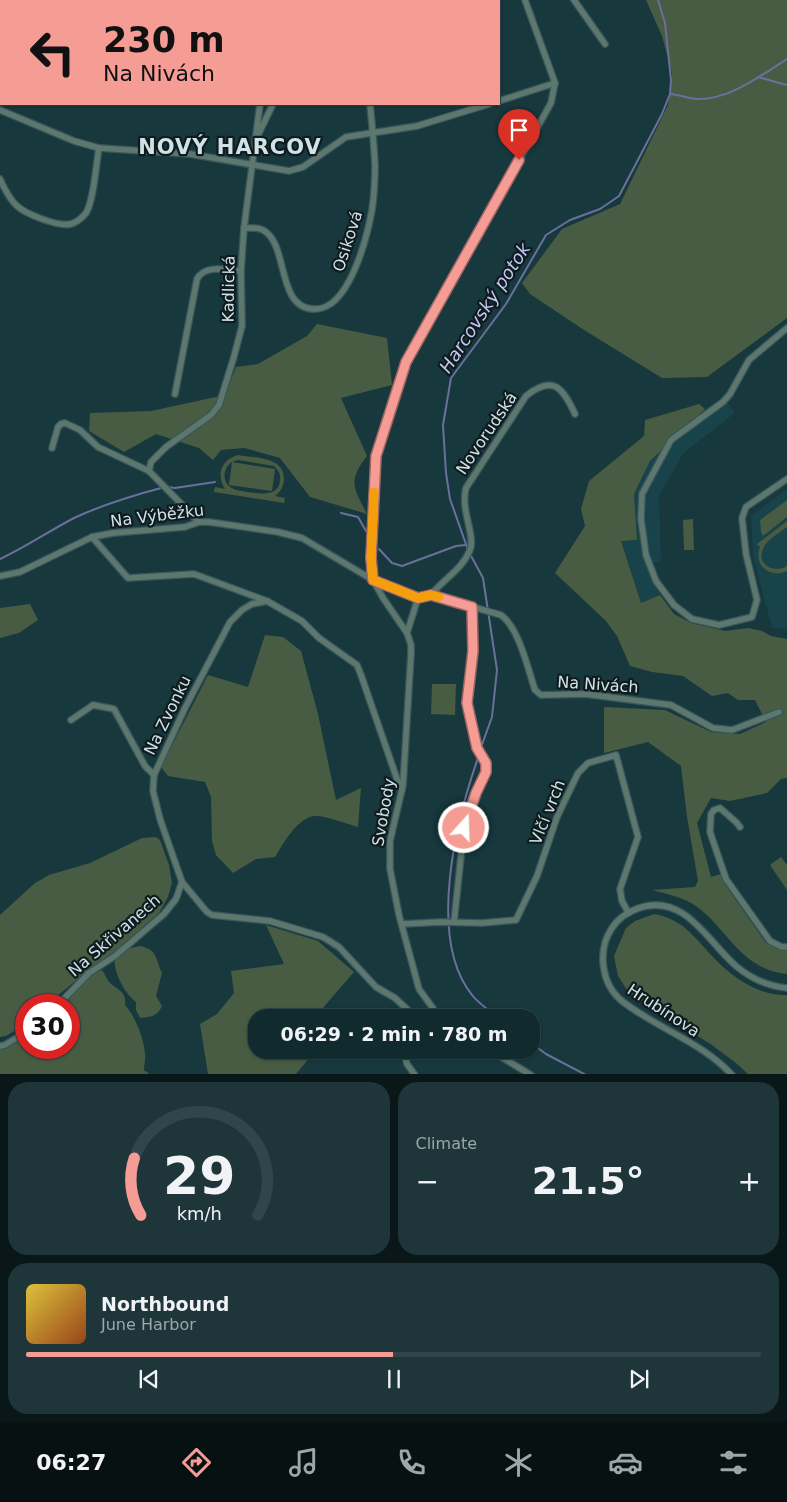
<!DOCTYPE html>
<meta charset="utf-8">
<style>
:root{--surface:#112a2e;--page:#1e363a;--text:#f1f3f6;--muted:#9ca7aa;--line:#30464a;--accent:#f59c95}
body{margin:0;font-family:"DejaVu Sans",sans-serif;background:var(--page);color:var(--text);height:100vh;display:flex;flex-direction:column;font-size:19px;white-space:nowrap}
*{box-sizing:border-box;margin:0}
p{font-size:16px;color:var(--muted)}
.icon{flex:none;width:28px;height:28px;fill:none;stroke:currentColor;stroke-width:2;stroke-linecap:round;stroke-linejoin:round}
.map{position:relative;height:1074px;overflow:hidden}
.sheet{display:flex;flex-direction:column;gap:8px;padding:8px;background:#091719;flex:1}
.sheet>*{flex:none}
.banner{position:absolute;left:0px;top:0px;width:500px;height:105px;box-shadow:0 1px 4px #0004,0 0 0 1px var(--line);background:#f59c95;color:#111;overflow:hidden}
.speed{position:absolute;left:15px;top:994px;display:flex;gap:10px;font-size:25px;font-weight:700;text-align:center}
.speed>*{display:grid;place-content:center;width:65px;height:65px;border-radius:50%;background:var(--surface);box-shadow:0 1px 4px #0004,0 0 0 1px var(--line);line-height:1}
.speed .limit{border:8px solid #d22;background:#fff;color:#111}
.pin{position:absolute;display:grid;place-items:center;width:42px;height:42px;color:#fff;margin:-51px -21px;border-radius:50% 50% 50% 0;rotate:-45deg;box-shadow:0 0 5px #0007}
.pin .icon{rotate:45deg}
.me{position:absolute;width:55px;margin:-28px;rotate:20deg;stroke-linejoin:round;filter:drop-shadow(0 0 4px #0008)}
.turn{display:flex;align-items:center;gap:18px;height:105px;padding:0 20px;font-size:22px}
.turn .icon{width:65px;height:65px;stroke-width:2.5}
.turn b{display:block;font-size:35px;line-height:42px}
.big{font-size:38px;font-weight:700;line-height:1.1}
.sheet .card{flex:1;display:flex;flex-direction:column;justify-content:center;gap:8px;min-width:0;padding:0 18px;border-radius:20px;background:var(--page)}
.sheet .dial{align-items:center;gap:0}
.dial svg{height:130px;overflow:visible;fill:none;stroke:var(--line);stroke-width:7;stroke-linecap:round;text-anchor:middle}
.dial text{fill:var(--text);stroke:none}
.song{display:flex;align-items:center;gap:15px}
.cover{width:60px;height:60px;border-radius:8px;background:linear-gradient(135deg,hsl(50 70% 55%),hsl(20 70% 35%))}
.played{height:5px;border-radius:2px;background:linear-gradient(90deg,var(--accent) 50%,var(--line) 50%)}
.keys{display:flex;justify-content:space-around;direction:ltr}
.heat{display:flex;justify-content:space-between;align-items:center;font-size:28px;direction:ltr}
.sheet .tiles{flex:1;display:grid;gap:8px;grid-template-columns:1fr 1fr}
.card:last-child{grid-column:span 2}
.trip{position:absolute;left:248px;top:1009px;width:292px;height:50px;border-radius:20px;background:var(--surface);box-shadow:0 1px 4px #0004,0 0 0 1px var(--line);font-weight:700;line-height:50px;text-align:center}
.tab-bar{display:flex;height:80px;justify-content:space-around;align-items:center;background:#071112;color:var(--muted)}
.tab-bar .icon{width:35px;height:35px}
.tab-bar .current{color:var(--accent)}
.tab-bar b{font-size:22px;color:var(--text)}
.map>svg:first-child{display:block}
</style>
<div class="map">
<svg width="787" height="1075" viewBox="0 0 787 1075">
<rect width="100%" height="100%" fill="#17383d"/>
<g fill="#18434a">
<path d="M723 397 735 413 686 451 681 457 659 496 661 562 647 563 660 595 641 603 621 541 637 540 634 494 650 461 705 409Z"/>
<path d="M787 489V629L772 628 753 556 751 516Z"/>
</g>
<g fill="#485c43" fill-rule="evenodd">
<path d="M646 0H787V318L707 377 662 378 584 330 530 294 522 283 562 229 620 204 668 105 672 73 662 36Z"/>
<path d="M317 324 387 338 392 385 341 398 367 456C347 482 354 488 367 514L310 497 280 458 244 448 221 450 213 460 199 448 156 434 124 452 89 431 90 413 151 411 225 395 236 367 258 364 307 336Z"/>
<path d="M699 404 705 409 650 461 634 494 637 540 621 541 641 603 660 595 674 614 691 623 725 631 748 628 762 631 771 636 787 639V778L781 779 767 793 730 801 711 798 697 823 711 877 721 874 724 883 766 943 787 950V974C740 969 729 930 696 906 683 897 667 894 652 890L695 887 698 881 687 817 681 766 648 742 604 753V707L665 710 711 732 740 734 766 722 755 700H738L728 693 712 696 683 676 652 672 630 666 617 636 606 621 555 573 585 526 581 509 589 481 644 436 645 420Z"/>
<path d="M238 455C254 458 284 456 284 479 284 486 280 492 275 496L285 498 284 503 214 492 215 487 225 489C216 474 221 460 238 455ZM238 460 274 466C278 470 281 474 280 480 279 498 259 493 248 492 243 491 236 491 232 488 221 482 223 468 232 462L229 485 272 491 275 469 232 462Z"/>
<path d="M787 500V517L763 536 761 532 760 520Z"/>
<path d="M693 519 694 550H684L683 520Z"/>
<path d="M787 521V527C779 533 766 540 763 549 756 565 775 574 787 566V571C770 579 753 565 760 547L757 544Z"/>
<path d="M30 604 38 620 19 633 0 638V608Z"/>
<path d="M265 635 283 637 301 651 318 714 336 800 361 788 358 827C347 824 326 816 316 816 298 816 283 844 275 857L256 859 233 873 216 855 212 841 211 797 205 782 168 776 161 767 208 675 248 687Z"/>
<path d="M432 684H456L455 715 431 714Z"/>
<path d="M156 837 160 840 169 865 172 883 168 897 159 913 108 957 89 970 46 1005H26V1024L6 1036 0 1037V915L35 883 49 875 90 863 142 838Z"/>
<path d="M781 857 787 865V890L770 865Z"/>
<path d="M654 914C683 919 694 937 713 957 732 977 758 996 787 995V1074H748L736 1063 712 1045 629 993 618 976 614 956 626 928 635 921Z"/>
<path d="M266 925 318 941 354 972 315 1017 256 1018V1050H311V1056L296 1074H208L200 1024 217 1014 234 993 231 971 284 964Z"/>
<path d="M140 946C158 950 155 958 162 973L156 996 162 1006C158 1016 150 1017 140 1018L136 1010V1002C125 994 112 970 115 957L126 949Z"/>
<path d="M102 970C105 974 106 978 109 982 117 990 127 991 125 1005 135 1016 144 1038 145 1054 146 1059 144 1064 144 1070L149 1074H0V1049L26 1036V1048H69V1005H66C73 991 87 976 102 970Z"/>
</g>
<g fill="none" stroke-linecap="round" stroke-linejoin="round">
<g stroke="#6b6f9c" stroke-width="2">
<path d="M227 1 233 0"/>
<path d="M758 77 787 85"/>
<path d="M670 94C679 95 688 98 697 99 729 100 760 76 787 59"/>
<path d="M168 487 175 488 215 482"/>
<path d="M341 513 358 517 366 531"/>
<path d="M379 549 392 563 402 566 456 546 466 545"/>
<path d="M468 550 450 499 446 473 443 425 451 378 506 304 546 235 570 220 600 209 619 196 662 114 670 94 671 80 665 23 658 0"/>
<path d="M470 554 483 578 497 670 492 717 480 750"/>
<path d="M0 559C26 547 49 531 74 518 102 505 131 496 161 488"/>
<path d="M479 755C457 817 426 938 472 995 478 1003 489 1010 498 1018"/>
<path d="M531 1043 546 1054 586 1075"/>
</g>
<defs>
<g id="street">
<path d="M574 0 605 44"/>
<path d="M263 1V0"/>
<path d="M499 101 555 83"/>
<path d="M0 110 74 141 99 148 190 154 289 171 303 167 346 137 417 126 489 104"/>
<path d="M258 135 273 104"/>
<path d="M0 179C4 188 9 198 16 205 25 214 58 227 71 224 77 222 82 218 86 213 94 200 96 164 99 148"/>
<path d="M244 228C251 228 257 227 263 230 289 244 276 307 313 309 349 312 367 237 372 210 374 196 375 179 375 165 374 144 372 124 370 104"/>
<path d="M787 328 749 360 730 394 723 402 671 440 642 494 641 519 646 555 656 581 674 605 692 619 719 625 752 617 757 600 746 554 742 518 746 507 787 479"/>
<path d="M175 394 197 279C205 264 226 270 241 271"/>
<path d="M52 448 58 427 61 424 65 423 80 430 98 447 149 471 199 522"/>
<path d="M149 471 151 462 166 447 211 415 219 405 233 360 242 326 241 271 244 228 260 104"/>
<path d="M92 537 128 578 194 574 267 601 302 621 319 638 357 665 361 675 397 779 402 790"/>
<path d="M0 576 20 572 92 537 113 533 185 527 199 522H209L278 532 302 538 373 580 418 598 431 595 501 615C519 628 528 669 535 690L541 695 585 694 671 705 713 728 732 730 779 712"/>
<path d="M431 595C443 579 462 570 470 550 476 536 460 510 466 488L526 396C553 374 563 388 575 414"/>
<path d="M267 601 252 604 242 610 230 622 185 708 154 775 153 791 160 819 182 882 207 912 212 915 270 921 323 937 339 947 376 987 395 998 411 1013 433 1018"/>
<path d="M407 633 418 598"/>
<path d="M71 720 93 705 114 709 145 766 154 775"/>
<path d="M740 827 736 822 720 808 714 810 711 814 710 832 726 879 770 941 782 947H787"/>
<path d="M454 922 464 828 476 793 486 772 487 763 477 748 467 703 473 651 472 607"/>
<path d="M402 924 441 922 482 923 516 920 537 876 557 817 578 773 588 763 616 755 638 837 620 889 622 901 628 912"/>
<path d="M58 1005 89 973 115 956 164 914 176 899 182 882"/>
<path d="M440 1018 419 989 399 915 390 869V841L403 785 411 654V645L407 633 383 598 373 580 371 558 376 456 406 362 551 103 555 83 525 0"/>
<path d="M0 1046 5 1045 26 1032"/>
<path d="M403 1050 407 1064 415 1075"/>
<path d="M490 1050 531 1075"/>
<path d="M732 1075C702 1042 656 1028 622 1001 601 984 597 950 612 928 619 917 629 911 642 907 686 895 708 942 736 966 750 978 768 986 787 988"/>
</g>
</defs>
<use href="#street" stroke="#38575b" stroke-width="8"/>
<use href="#street" stroke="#5d766e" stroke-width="5.5"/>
</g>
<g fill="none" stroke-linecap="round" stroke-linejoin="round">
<defs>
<path id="route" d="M464 828 476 793 486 772V763L477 748 467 703 473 651 472 607 431 595 418 598 373 580 371 558 376 456 406 362 519 160"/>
</defs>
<use href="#route" stroke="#9f6561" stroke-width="12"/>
<use href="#route" stroke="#f59c95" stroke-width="9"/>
<path stroke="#f59e0b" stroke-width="9" d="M374 492 371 558 373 580 418 598 431 595 439 597"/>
</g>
<g text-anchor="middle" stroke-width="4.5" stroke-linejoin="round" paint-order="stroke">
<g font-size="16" fill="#d1e2e6" stroke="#0f1c1f">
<text transform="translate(347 241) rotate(-72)" y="6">Osiková</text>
<text transform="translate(228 289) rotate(-89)" y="6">Kadlická</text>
<text transform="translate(486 433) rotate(-56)" y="6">Novorudská</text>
<text transform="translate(157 515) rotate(-7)" y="6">Na Výběžku</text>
<text transform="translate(598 684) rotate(4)" y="6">Na Nivách</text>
<text transform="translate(167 715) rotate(-64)" y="6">Na Zvonku</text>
<text transform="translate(383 812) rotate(-80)" y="6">Svobody</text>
<text transform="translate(547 812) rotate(-68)" y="6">Vlčí vrch</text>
<text transform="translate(114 935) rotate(-41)" y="6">Na Skřivanech</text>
<text transform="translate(664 1010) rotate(33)" y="6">Hrubínova</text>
</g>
<g font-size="18" font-style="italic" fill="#c3c8f3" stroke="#0f1c1f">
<text transform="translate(485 308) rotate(-57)" y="6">Harcovský potok</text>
</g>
<g font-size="21" font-weight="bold" letter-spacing="1" fill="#d1e2e6" stroke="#0f1c1f">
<text x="230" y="154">NOVÝ HARCOV</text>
</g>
</g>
</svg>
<div class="speed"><div class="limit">30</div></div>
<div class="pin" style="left:519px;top:160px;background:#d93025"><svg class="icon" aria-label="arrive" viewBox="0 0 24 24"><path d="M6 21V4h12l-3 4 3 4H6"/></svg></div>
<svg class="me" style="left:464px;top:828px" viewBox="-20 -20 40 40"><circle r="17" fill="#f59c95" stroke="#fff" stroke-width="3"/><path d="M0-11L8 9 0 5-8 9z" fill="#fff"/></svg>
<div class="trip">06:29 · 2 min · 780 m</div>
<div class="banner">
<div class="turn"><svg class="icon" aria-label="left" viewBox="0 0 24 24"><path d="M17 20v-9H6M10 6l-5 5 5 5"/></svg><div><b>230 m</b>Na Nivách</div></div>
</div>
</div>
<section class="sheet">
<div class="tiles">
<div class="card dial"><svg viewBox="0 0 100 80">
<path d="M14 69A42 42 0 1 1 86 69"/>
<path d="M14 69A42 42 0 0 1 10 34" stroke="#f59c95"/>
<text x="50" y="56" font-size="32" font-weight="700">29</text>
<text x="50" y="72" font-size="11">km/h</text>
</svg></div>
<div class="card"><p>Climate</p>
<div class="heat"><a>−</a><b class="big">21.5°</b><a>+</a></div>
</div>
<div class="card">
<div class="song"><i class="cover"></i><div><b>Northbound</b><p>June Harbor</p></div></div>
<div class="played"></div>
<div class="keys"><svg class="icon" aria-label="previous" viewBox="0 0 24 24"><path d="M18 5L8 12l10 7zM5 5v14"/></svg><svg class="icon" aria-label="pause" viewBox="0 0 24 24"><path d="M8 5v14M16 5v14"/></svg><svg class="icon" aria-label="next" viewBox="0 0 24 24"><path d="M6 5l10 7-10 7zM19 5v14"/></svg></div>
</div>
</div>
</section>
<nav class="tab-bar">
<b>06:27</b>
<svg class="icon current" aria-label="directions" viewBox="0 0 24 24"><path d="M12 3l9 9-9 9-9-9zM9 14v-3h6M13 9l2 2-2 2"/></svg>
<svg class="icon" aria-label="music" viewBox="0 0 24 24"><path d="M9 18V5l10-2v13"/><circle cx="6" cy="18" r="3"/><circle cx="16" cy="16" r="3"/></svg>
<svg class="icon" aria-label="phone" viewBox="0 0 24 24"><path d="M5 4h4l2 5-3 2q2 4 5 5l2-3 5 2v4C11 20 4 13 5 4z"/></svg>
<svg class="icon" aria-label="climate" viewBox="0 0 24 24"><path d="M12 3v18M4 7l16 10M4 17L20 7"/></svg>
<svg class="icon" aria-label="car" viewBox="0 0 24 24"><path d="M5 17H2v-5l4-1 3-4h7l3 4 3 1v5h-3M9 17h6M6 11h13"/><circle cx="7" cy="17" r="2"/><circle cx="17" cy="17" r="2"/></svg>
<svg class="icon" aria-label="filters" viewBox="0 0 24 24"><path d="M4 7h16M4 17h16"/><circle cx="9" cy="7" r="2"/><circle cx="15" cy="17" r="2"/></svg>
</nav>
